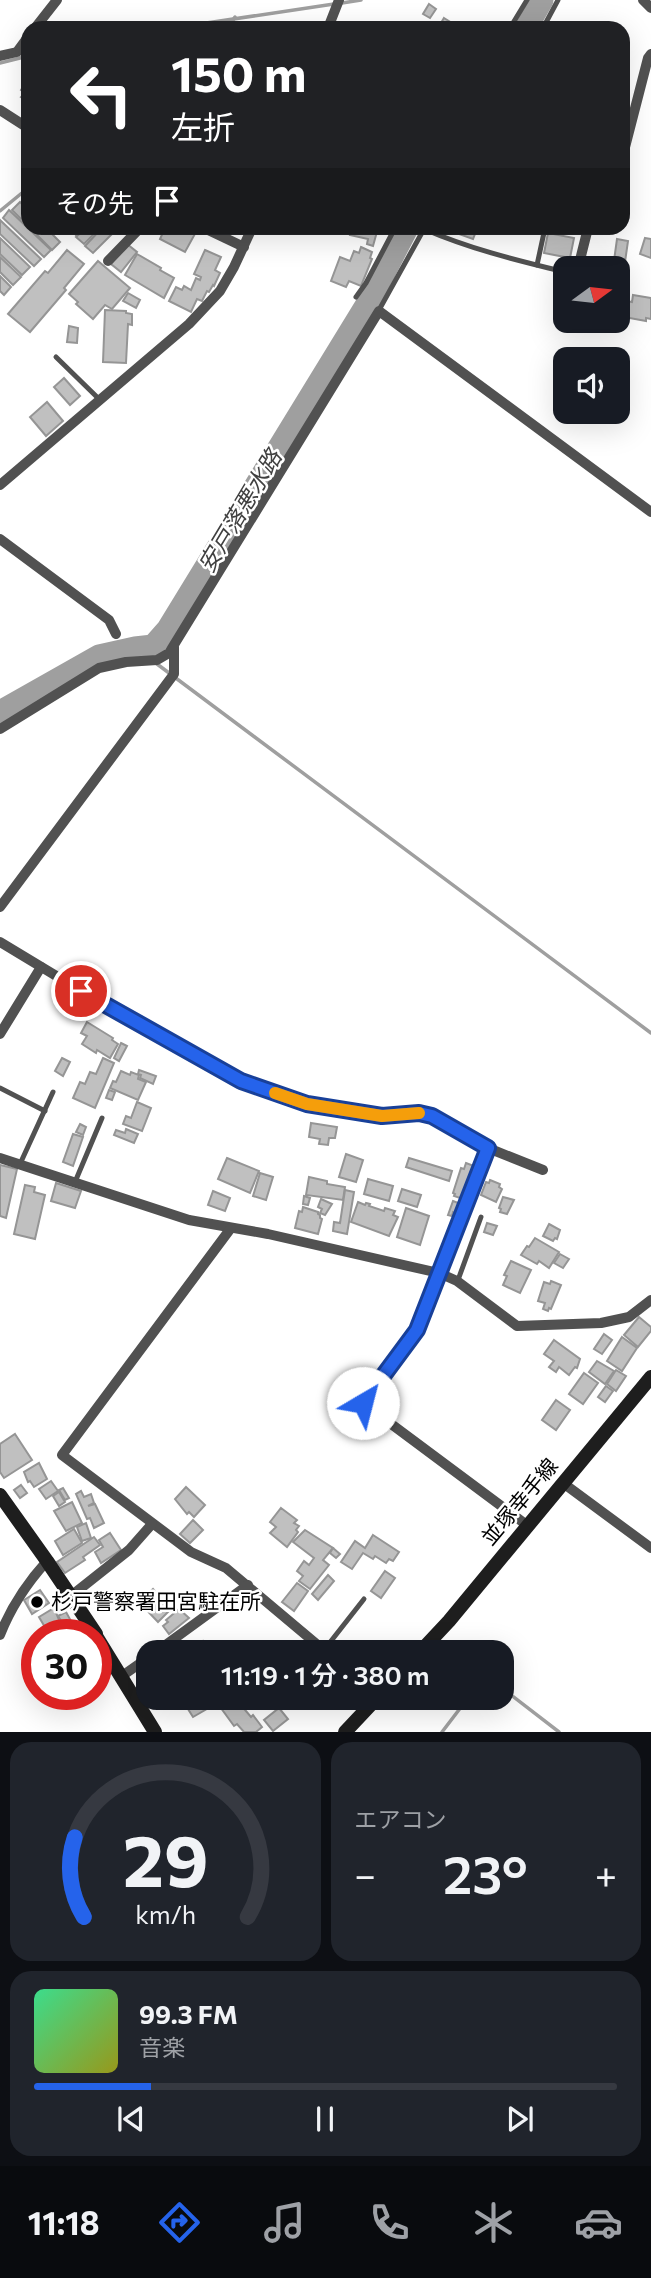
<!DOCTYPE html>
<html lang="ja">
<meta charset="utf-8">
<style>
:root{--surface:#171b24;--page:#20242c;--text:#f1f3f6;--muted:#9ea1a6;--line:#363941;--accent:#2563eb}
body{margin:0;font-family:Commissioner,"Noto Sans JP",sans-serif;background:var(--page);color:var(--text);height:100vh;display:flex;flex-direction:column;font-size:26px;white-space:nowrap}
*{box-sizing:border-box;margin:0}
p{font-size:23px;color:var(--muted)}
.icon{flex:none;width:38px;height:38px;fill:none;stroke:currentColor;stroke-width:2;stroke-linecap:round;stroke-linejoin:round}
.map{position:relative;height:1732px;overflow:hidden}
.sheet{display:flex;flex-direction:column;gap:10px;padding:10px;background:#0d0f14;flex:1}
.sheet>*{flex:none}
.guide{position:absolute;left:21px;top:21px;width:609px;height:214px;border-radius:21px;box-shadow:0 7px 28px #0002;background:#202124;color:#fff;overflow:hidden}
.needle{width:46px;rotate:75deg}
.fabs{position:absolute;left:553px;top:256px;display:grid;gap:14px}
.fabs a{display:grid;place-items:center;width:77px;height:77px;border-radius:14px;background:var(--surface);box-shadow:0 7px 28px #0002;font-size:35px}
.speed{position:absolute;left:21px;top:1619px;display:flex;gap:14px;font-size:35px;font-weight:700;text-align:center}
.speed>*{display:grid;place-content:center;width:91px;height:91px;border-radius:50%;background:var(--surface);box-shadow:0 7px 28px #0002;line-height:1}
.speed .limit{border:10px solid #d22;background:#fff;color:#111}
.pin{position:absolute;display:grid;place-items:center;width:60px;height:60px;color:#fff;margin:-30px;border:4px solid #fff;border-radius:50%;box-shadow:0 2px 7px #0007}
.me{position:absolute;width:77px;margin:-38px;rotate:37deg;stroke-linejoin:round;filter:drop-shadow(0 0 5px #0008)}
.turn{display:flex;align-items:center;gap:24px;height:147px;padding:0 35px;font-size:32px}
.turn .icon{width:91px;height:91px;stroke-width:2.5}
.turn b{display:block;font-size:49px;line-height:60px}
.then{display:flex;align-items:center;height:66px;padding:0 35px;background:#0003;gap:14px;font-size:26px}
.big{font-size:52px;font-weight:600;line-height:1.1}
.sheet .widget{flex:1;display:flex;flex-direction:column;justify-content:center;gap:10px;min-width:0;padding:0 24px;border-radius:21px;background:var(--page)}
.sheet .dial{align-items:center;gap:0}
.dial svg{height:182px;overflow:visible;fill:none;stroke:var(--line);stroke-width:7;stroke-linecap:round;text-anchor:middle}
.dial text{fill:var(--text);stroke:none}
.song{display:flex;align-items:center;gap:21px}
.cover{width:84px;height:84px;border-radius:10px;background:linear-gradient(135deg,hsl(150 70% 55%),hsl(60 70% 35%))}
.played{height:7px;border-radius:4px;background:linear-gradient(90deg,var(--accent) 20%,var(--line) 20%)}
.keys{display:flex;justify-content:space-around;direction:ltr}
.heat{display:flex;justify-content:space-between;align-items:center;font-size:38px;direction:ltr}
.sheet .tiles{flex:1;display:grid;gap:10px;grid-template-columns:1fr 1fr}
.widget:last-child{grid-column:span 2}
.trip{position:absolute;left:136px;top:1640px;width:378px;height:70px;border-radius:21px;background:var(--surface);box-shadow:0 7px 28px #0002;font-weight:600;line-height:70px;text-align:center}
.tabs{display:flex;height:112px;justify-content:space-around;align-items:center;background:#090b0e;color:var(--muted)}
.tabs .icon{width:49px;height:49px}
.tabs .on{color:var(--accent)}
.tabs b{font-size:32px;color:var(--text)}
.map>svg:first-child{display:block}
</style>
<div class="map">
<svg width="651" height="1732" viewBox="0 0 651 1732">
<rect width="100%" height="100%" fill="#fff"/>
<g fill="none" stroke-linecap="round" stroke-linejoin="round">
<g stroke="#9f9f9f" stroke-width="3.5">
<path d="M342 3 361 0"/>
<path d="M173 28 334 4"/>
<path d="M228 28 235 17"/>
<path d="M0 63 28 56"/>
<path d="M0 211 28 188"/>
<path d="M135 648 148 657"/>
<path d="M157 664 651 1033"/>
<path d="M502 1688 559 1732"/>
<path d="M442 1732 468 1698"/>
</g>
<g stroke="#9f9f9f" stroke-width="23">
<path d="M526 28 542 0"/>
<path d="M0 712 99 656 135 648 153 646 168 629 372 296 407 228"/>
</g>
</g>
<g fill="#c0c0c0" stroke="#959595" stroke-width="2">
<path d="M429 4 436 9 430 18 423 14Z"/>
<path d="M444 18 460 28H438Z"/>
<path d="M28 79V102L21 97 25 93 21 90Z"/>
<path d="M20 202 28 210V226L12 210Z"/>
<path d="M9 210 51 250 44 257 3 218Z"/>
<path d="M0 220 41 259 34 266 0 234Z"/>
<path d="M30 228H46L60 242 52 250Z"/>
<path d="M69 228H83L76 235Z"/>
<path d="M86 228H100L84 244 76 237Z"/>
<path d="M102 228H118L93 253 85 246Z"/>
<path d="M165 228H188L196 232 185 252 160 239Z"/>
<path d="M352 228H378L373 246 367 244 368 239 350 235Z"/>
<path d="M458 228 477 229 473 239 456 233Z"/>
<path d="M548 233 574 238 570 258 544 253Z"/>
<path d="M0 238 30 267 22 275 0 254Z"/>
<path d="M645 238 651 239V258L640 254Z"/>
<path d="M617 239 628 241 623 276 618 275V268H613Z"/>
<path d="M127 244 137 252 121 272 111 264Z"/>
<path d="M361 247 372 252 370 258 372 259 361 286 349 281 346 287 331 281 340 257 350 261 354 251 359 253Z"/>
<path d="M67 250 84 264 64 288 66 290 30 332 8 314 45 271 48 273Z"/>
<path d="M205 250 221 257 215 270 220 273 214 286 213 285 209 292 207 291 202 301 197 299 191 312 169 301 176 287 182 290 184 286 191 290 196 278 200 280 201 277 194 274Z"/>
<path d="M137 254 161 268 160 270 174 278 164 298 125 275Z"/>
<path d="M0 257 21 277 13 285 0 272Z"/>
<path d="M98 261 130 288 112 309 105 305 93 319 76 304 78 302 69 294Z"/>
<path d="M0 276 11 287 4 295 0 291Z"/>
<path d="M128 293 140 300 136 308 123 301Z"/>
<path d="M633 295 651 298V319L646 318V321L624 317 626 301 632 302Z"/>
<path d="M105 310 126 311V313L132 314V325L128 324 126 363 103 362Z"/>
<path d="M69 326 78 328 77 343 67 342Z"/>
<path d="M64 378 80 396 70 405 54 387Z"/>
<path d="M47 402 63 421 46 436 30 417Z"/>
<path d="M87 1022 113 1038 112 1040 118 1044 110 1058 97 1050 96 1053 82 1044 87 1036 81 1033Z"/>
<path d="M121 1043 127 1046 119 1061 114 1058Z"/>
<path d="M62 1058 70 1062 63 1076 55 1071Z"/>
<path d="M103 1058 114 1063 95 1108 73 1098 80 1082 85 1084 90 1072 96 1074Z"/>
<path d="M139 1070 156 1076 153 1084 140 1078 141 1075 138 1074Z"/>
<path d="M121 1071 130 1075 131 1072 139 1075 138 1079 146 1082 138 1100 110 1088 113 1081 116 1082Z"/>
<path d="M109 1090 115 1092 112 1100 106 1098Z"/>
<path d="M137 1102 151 1108 142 1131 123 1124 126 1116 131 1118Z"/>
<path d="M311 1123 337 1127 335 1138H329L328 1145 319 1144 320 1139 309 1137Z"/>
<path d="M80 1124 86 1127 83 1135 76 1132Z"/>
<path d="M126 1129 138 1134 134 1143 114 1135 116 1130 125 1133Z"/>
<path d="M73 1134 83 1137 73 1166 63 1162Z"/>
<path d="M346 1154 363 1160 356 1182 339 1177Z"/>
<path d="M227 1158 259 1171 250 1193 218 1179Z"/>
<path d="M409 1158 452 1171 449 1181 406 1167Z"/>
<path d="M466 1163 474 1166 463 1199 454 1196 455 1194 453 1193 461 1168 464 1169Z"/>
<path d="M0 1165 17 1169 6 1218 0 1216Z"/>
<path d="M260 1173 273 1177 266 1200 253 1196Z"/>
<path d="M309 1177 327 1181V1184L345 1187 343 1200 306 1195Z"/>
<path d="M368 1179 393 1186 389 1201 364 1194Z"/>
<path d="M490 1180 500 1184 499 1187 502 1189 496 1202 481 1195 486 1182 489 1183Z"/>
<path d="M56 1183 81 1191 75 1208 51 1201Z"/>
<path d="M25 1185 35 1187 34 1192 45 1195 35 1239 14 1234Z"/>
<path d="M402 1189 421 1195 417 1207 398 1201Z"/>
<path d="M345 1190 354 1192 347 1234 333 1231 334 1222 340 1223Z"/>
<path d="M213 1191 230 1198 225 1211 208 1205Z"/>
<path d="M304 1196 310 1198 308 1205 303 1204Z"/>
<path d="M503 1197 514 1200 507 1214 500 1212 501 1209 499 1208Z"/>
<path d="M321 1199 332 1204 325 1215 320 1213 322 1209 318 1207Z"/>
<path d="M453 1201 461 1204 458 1214 453 1212 452 1216 448 1215Z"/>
<path d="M358 1202 365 1205 366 1203 370 1204 369 1206 384 1211 385 1208 395 1211 393 1215 398 1217 389 1236 351 1222Z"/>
<path d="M303 1207 318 1212V1214L320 1215V1218L322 1219 318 1234 295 1228 299 1211 302 1212Z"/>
<path d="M406 1208 429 1216 420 1245 397 1237Z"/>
<path d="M487 1223 497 1226 493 1235 484 1232Z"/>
<path d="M549 1224 560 1230 557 1239 555 1238 553 1241 543 1236Z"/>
<path d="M535 1238 559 1252 549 1268 539 1261 537 1264 521 1255 527 1246 529 1247Z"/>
<path d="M560 1254 569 1259 563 1268 554 1263Z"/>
<path d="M511 1261 531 1270 520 1293 503 1285 507 1276 504 1275Z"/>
<path d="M551 1281 561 1285 551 1309 549 1308 548 1311 543 1309 545 1303 538 1301 544 1282 550 1284Z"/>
<path d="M639 1317 651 1327V1331L638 1347 624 1335Z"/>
<path d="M604 1334 612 1340 602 1354 594 1349Z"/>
<path d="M622 1337 637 1348 622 1371 607 1361Z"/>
<path d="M554 1340 580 1359 577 1368 575 1367 569 1375 559 1367 556 1372 549 1367 554 1361 544 1354Z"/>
<path d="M597 1361 614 1371 605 1384 589 1372Z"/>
<path d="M616 1370 626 1376 616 1391 607 1384Z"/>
<path d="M584 1373 598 1383 583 1404 569 1394Z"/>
<path d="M606 1386 613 1391 605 1402 598 1397Z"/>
<path d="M556 1400 570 1410 556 1430 542 1420Z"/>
<path d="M15 1434 32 1460 4 1478 0 1472V1444Z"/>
<path d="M39 1463 47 1479 34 1487 30 1481 28 1482 24 1472Z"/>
<path d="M51 1481 58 1491 46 1499 39 1489Z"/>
<path d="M21 1485 27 1493 20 1498 14 1490Z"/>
<path d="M186 1487 205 1505 194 1517 189 1512 187 1514 175 1499Z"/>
<path d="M63 1488 69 1498 65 1500 59 1490Z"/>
<path d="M81 1491 84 1497 91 1494 94 1503 88 1506 95 1504 104 1523 94 1528 90 1518 87 1519 76 1494Z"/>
<path d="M59 1492 65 1502 59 1506 53 1496Z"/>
<path d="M72 1502 82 1523 66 1531 54 1511Z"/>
<path d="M281 1508 297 1520 294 1523 299 1526 296 1530 298 1532 287 1547 270 1533 276 1527 270 1522Z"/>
<path d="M193 1520 203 1530 190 1543 180 1534Z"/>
<path d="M86 1523 91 1538 82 1541 77 1527Z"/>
<path d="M74 1529 82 1543 63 1555 55 1541Z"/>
<path d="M305 1530 333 1548 323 1560 329 1565 310 1589 299 1581 303 1576 297 1571 304 1561 309 1565 314 1558 293 1542Z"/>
<path d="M110 1533 121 1550 101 1563 95 1552 103 1547 99 1540Z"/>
<path d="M373 1535 399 1552 393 1561 389 1559 386 1563 375 1556 373 1559 363 1553 352 1569 341 1562 355 1541 365 1548Z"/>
<path d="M94 1537 100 1545 83 1557 85 1560 65 1573 57 1562Z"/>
<path d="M333 1548 340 1554 336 1558 330 1553Z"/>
<path d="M385 1571 395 1578 381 1598 371 1591Z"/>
<path d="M328 1575 334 1581 318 1600 312 1594Z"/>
<path d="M297 1583 308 1591 294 1611 282 1602Z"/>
<path d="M153 1589 171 1609 158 1622 139 1602Z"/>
<path d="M40 1590 49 1603 32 1614 24 1600Z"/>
<path d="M208 1598 212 1604 205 1610 200 1604Z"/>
<path d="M54 1608 63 1629 53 1634H49L39 1617Z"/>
<path d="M179 1609 189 1618 169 1634 163 1626 168 1622 166 1620Z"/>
<path d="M66 1612 71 1621 64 1625 58 1616Z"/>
<path d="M203 1641 207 1647 200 1652H188Z"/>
<path d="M206 1698 212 1706 193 1717 188 1709Z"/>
<path d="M222 1698H235L251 1717 253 1715 262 1727 256 1732H244L237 1724 234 1726 221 1708 223 1706 219 1701Z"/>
<path d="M279 1708 288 1719 273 1731 264 1720Z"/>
</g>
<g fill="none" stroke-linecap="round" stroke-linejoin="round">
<g stroke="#515151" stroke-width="5">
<path d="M510 28 527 0"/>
<path d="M543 28 558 0"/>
<path d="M424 229C470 249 516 260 565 272"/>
<path d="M537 265 545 228"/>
<path d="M618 283 625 285"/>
<path d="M356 297 366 283 395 228"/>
<path d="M379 310 424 229 421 228"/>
<path d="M56 357 99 399"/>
<path d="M0 1088 45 1111"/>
<path d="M20 1164 53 1092"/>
<path d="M75 1182 102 1118"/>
<path d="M458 1280 481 1217"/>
<path d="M324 1650 364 1599"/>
</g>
<g stroke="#515151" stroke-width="10">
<path d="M643 0 651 8"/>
<path d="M35 28 57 0"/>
<path d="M328 28 339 0"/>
<path d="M0 56 17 52 28 37"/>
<path d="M0 110 28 128"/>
<path d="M623 155 648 58 651 54"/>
<path d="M204 228 244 247"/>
<path d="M108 261 140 228"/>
<path d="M578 268 588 228"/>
<path d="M0 485 189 324 220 291 234 267 252 228"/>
<path d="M0 539 109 620 116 634"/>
<path d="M0 729 99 668 126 662 157 660 169 653 379 311 651 512"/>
<path d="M0 907 174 674V647"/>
<path d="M0 942 121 1015 241 1081 307 1104 382 1116 419 1113 432 1116 488 1148 543 1170"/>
<path d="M0 1034 41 967"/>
<path d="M488 1148 417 1330 363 1403 528 1526"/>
<path d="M0 1158 189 1220 268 1234 439 1273 457 1281 517 1326 601 1323 629 1317 651 1300"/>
<path d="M231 1228 62 1455 191 1552 226 1568 326 1652"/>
<path d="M563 1483 651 1548"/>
<path d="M71 1596 129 1550 152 1524"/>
<path d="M0 1635C11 1607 27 1583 47 1561"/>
<path d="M156 1652 248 1585"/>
<path d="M122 1676 149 1657"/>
</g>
<g stroke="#1e1e1e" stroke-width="14">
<path d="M0 1495 47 1561 96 1634"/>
<path d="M96 1636 155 1732"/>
<path d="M420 1652 449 1621 651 1377"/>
<path d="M345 1732 377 1698"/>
</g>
</g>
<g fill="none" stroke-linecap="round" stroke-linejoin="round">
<defs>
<path id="route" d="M81 991 241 1081 307 1104 382 1116 419 1113 432 1116 488 1148 417 1330 363 1403"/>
</defs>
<use href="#route" stroke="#184099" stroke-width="18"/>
<use href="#route" stroke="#2563eb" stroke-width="12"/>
<path stroke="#f59e0b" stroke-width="12" d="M275 1093 307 1104 382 1116 419 1113"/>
</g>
<circle fill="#000" stroke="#fff" stroke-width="2.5" cx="37" cy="1602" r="7"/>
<g text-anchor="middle" stroke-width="5" stroke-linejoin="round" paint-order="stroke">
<g font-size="21" fill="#000" stroke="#fff">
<text transform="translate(520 1502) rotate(-50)" y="7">並塚幸手線</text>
</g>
<g font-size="21" fill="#000" stroke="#fff" text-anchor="start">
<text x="51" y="1609">杉戸警察署田宮駐在所</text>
</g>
<g font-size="23" font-style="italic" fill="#404040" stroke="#fff">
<text transform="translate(240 511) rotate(-59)" y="8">安戸落悪水路</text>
</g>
</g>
</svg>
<div class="fabs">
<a><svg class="needle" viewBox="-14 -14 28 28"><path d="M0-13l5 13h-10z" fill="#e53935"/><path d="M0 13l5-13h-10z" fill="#9ea1a6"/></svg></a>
<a><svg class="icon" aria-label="sound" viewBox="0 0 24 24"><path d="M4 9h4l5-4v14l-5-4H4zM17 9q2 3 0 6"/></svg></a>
</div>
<div class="speed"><div class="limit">30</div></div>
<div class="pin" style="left:81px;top:991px;background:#d93025"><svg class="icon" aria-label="arrive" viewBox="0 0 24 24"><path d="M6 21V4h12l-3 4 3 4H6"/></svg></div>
<svg class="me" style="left:363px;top:1403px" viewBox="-20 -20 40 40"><circle r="19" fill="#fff"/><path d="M0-13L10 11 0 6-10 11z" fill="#2563eb"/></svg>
<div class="trip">11:19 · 1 分 · 380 m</div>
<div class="guide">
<div class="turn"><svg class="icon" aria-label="left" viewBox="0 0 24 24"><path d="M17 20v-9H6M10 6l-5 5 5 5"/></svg><div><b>150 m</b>左折</div></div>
<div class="then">その先<svg class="icon" aria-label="arrive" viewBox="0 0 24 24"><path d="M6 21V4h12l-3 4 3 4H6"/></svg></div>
</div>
</div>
<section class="sheet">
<div class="tiles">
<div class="widget dial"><svg viewBox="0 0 100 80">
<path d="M14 69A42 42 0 1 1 86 69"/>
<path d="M14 69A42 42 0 0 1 10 34" stroke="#2563eb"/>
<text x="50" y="56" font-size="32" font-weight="700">29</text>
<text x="50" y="72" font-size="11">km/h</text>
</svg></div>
<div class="widget"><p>エアコン</p>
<div class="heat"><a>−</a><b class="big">23°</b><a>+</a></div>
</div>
<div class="widget">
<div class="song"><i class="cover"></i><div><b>99.3 FM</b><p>音楽</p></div></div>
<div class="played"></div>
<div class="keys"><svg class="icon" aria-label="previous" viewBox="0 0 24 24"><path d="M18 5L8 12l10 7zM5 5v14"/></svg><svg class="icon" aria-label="pause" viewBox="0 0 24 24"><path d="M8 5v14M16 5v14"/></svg><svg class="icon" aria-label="next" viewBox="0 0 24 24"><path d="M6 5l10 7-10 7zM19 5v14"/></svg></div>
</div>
</div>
</section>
<nav class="tabs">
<b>11:18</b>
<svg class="icon on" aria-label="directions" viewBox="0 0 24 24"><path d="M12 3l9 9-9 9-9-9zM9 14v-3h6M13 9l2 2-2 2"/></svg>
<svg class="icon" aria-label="music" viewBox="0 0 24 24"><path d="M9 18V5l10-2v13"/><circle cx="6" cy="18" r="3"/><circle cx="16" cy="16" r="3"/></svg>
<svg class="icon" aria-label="phone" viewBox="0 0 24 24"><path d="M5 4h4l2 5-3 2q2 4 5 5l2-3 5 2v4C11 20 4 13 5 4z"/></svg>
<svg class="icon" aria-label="climate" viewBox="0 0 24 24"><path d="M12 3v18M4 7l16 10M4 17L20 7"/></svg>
<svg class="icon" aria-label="car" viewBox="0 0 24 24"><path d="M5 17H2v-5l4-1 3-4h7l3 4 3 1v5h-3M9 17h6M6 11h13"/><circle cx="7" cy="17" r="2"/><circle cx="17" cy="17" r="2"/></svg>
</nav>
